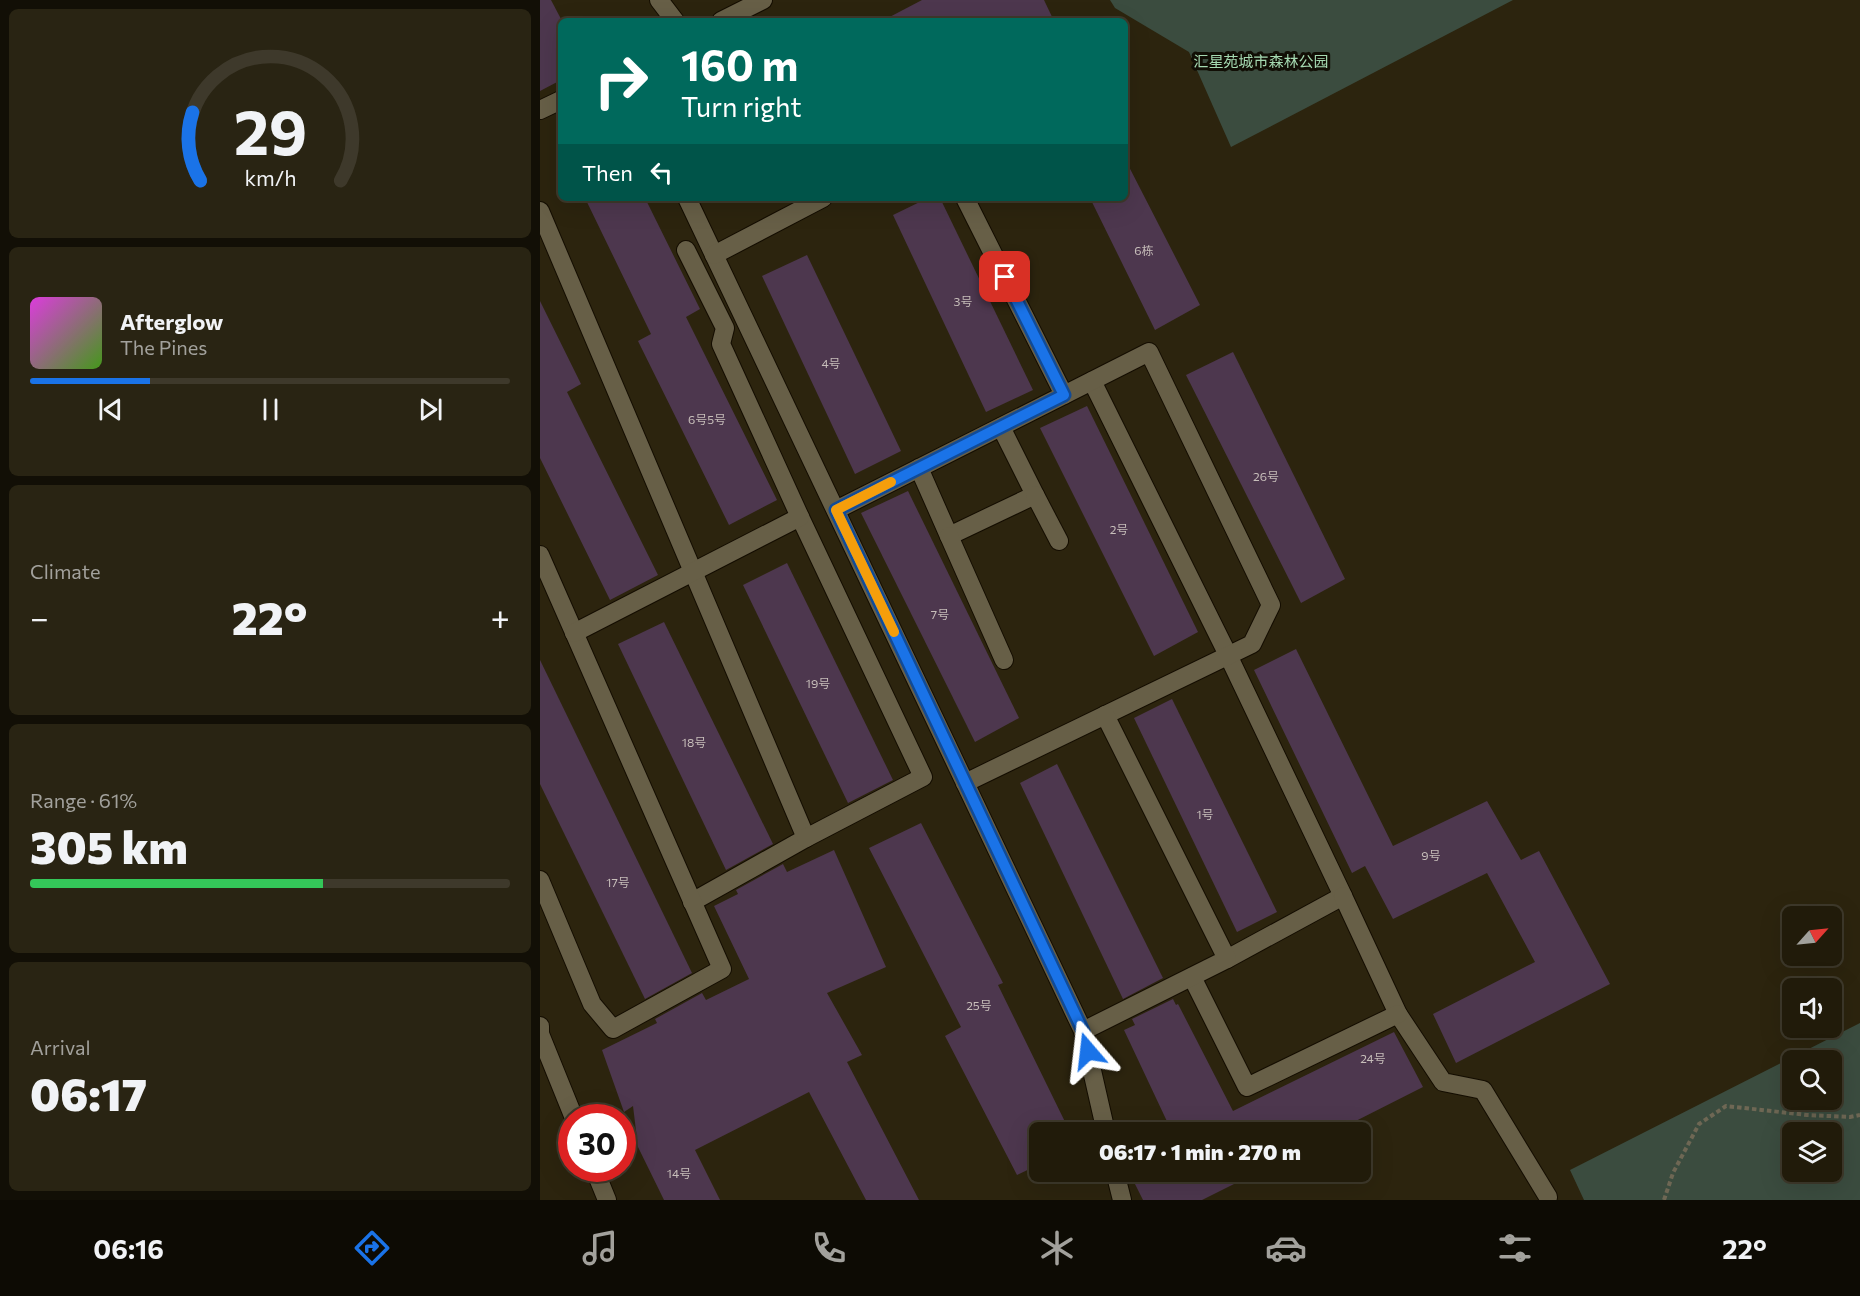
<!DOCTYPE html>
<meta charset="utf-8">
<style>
:root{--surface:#211b0a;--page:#292413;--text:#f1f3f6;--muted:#a2a19c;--line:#3e392b;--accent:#1a73e8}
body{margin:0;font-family:Commissioner,"Noto Sans SC",sans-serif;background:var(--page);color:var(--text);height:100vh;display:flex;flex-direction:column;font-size:22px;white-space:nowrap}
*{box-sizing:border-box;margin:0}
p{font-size:20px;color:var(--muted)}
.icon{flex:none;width:33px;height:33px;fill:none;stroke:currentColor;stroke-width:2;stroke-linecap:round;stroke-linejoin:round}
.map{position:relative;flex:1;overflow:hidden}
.side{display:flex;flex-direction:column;gap:9px;padding:9px;background:#120f06;width:540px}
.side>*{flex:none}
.hud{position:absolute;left:18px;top:18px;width:570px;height:183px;border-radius:9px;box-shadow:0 6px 24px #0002,0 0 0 2px var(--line);background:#00695c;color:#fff;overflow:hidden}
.needle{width:39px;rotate:63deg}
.fabs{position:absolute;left:1242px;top:906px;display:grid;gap:12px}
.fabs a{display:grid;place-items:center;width:60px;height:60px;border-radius:9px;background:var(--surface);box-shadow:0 6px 24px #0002,0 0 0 2px var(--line);font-size:30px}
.speed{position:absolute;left:18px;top:1104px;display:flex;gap:12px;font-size:30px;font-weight:700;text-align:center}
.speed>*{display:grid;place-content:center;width:78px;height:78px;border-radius:50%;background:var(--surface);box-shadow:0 6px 24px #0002,0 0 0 2px var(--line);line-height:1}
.speed .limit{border:9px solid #d22;background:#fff;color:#111}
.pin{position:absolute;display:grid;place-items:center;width:51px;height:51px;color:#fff;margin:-26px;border-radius:12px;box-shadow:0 3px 9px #0006}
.me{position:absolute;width:66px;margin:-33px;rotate:343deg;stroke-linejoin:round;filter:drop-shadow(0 0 4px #0008)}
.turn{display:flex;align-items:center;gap:21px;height:126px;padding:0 24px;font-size:27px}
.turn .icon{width:78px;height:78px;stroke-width:2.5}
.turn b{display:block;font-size:42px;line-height:51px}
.then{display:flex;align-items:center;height:57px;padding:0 24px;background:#0003;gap:12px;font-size:22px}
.big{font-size:45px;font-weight:800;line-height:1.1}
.side .card{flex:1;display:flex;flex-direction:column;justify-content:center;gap:9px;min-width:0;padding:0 21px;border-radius:9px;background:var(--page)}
.side .dial{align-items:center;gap:0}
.dial svg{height:156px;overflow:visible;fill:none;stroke:var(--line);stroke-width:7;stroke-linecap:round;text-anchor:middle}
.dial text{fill:var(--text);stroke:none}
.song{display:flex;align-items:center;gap:18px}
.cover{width:72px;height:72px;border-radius:9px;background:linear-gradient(135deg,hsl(300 70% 55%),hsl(100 70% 35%))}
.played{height:6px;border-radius:3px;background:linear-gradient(90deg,var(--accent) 25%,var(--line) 25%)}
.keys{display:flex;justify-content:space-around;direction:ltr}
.heat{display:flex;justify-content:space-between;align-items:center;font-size:33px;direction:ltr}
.charge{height:9px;border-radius:4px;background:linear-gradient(90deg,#34c759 61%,var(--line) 0)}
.trip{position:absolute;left:489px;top:1122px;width:342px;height:60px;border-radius:9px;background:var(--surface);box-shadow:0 6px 24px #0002,0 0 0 2px var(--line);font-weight:800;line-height:60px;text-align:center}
.menu{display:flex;height:96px;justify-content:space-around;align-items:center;background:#0d0b04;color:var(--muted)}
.menu .icon{width:42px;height:42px}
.menu .on{color:var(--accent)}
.menu b{font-size:27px;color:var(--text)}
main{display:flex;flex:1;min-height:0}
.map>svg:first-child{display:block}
</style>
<main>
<section class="side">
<div class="card dial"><svg viewBox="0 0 100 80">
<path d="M14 69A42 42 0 1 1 86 69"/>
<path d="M14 69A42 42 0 0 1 10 34" stroke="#1a73e8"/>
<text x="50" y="56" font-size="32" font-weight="700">29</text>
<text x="50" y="72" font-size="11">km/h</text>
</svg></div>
<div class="card">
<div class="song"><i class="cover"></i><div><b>Afterglow</b><p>The Pines</p></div></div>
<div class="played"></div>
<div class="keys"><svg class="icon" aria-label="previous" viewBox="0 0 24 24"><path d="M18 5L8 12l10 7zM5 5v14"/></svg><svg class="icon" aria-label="pause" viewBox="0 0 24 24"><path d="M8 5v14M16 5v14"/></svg><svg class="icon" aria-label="next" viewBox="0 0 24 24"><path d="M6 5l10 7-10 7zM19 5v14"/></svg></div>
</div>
<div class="card"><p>Climate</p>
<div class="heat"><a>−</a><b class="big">22°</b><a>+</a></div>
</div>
<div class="card"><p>Range · 61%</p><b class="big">305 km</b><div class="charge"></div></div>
<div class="card"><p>Arrival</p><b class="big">06:17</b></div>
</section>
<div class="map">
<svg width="1320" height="1200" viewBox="0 0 1320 1200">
<rect width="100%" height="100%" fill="#2c240e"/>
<g fill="#3b4c3f" fill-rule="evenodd">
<path d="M570 0H973L691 147 649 52 575 8Z"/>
<path d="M1320 1023V1200H1044L1030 1170ZM1252 1060H1292V1100H1252ZM1252 1132H1292V1172H1252Z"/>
</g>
<g fill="#4d374e">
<path d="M0 0H11L21 19V80L0 91Z"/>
<path d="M382 0H504L514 21H342Z"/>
<path d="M585 159 660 305 615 330 550 198H585Z"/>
<path d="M45 198H105L160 309 146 317 237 500 189 525 98 341 111 334Z"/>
<path d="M388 198H400L493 390 446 412 353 215Z"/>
<path d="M267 255 361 451 315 474 222 276Z"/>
<path d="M0 301 41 384 27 392 118 575 70 600 0 458Z"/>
<path d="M693 352 805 579 761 603 646 375Z"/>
<path d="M547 406 658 632 614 656 500 428Z"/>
<path d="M368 491 479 718 435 742 321 513Z"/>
<path d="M247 563 353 780 308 803 203 585Z"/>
<path d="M124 622 233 844 186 870 78 644Z"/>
<path d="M756 649 853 846 947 801 981 860 999 851 1070 984 916 1063 893 1014 995 962 947 873 853 919 825 866 812 873 714 670Z"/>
<path d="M0 660 152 973 105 999 0 784Z"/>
<path d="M632 699 737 912 697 932 594 718Z"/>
<path d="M517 764 623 978 583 999 480 783Z"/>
<path d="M381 823 463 983 458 985 530 1132H500V1164L477 1175 405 1036 421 1027 329 848Z"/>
<path d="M294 850 346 967 287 993 322 1055 307 1062 379 1200H326L269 1092 155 1150 180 1200H124L98 1147 93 1106 84 1112 62 1050 117 1023 115 1019 162 993 166 1000 209 979 174 906 198 894 196 890 243 864 247 872Z"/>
<path d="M633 999 636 1005 638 1004 693 1111 854 1032 883 1087 794 1132H632L584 1030 595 1025 592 1019Z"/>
<path d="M589 1172H718L662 1200H603Z"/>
</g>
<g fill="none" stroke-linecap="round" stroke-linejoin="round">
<defs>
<g id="minor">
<path d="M119 0 135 21"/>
<path d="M181 21 223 0"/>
<path d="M0 110 21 100"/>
<path d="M147 198 543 1031 566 1132"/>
<path d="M0 211 266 838 152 902"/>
<path d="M174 255 283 198"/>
<path d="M552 381 688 655 803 896 687 959"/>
<path d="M379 468 409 536 495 495 461 427"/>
<path d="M495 495 519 541"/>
<path d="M296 510 524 395 425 198"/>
<path d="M260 517 383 777 266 838"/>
<path d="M409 536 464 660"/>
<path d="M0 555 182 969 73 1029 52 1004 0 880"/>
<path d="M34 633 260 517 181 344 185 328 146 250"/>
<path d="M425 783 712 644 731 605 609 352 524 395"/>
<path d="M803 896 858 1014 903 1082 943 1090 1008 1197"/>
<path d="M652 977 707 1087 858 1014"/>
<path d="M0 1026V1034L34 1118"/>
<path d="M543 1031 687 959 565 715"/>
<path d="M54 1168 67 1200"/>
<path d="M575 1172 582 1200"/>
</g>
</defs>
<use href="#minor" stroke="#140d00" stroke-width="20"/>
<path stroke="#6e6754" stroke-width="4" stroke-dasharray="4.5 3" stroke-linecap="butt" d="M1124 1200 1133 1173 1159 1124 1186 1106 1267 1115 1310 1117 1320 1115"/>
<use href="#minor" stroke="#675f47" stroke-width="18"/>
</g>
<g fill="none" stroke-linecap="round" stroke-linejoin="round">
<defs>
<path id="route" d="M465 277 524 395 296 510 543 1031 548 1051"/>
</defs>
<use href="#route" stroke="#114b97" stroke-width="15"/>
<use href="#route" stroke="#1a73e8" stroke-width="10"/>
<path stroke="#f59e0b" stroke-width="10" d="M351 482 296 510 354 632"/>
</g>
<g text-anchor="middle" stroke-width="6" stroke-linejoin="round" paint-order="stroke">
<g font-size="12" fill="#c7beba">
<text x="604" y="255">6栋</text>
<text x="423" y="306">3号</text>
<text x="291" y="368">4号</text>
<text x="167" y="424">6号5号</text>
<text x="726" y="481">26号</text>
<text x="579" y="534">2号</text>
<text x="400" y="619">7号</text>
<text x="278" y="688">19号</text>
<text x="154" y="747">18号</text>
<text x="665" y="819">1号</text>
<text x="891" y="860">9号</text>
<text x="78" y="887">17号</text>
<text x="439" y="1010">25号</text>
<text x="833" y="1063">24号</text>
<text x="139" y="1178">14号</text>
</g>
<g font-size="15" fill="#a5d9b1" stroke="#110e05">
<text x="721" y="67">汇星苑城市森林公园</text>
</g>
</g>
</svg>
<div class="fabs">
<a><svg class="needle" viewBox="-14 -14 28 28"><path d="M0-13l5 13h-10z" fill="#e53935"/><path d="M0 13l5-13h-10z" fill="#a2a19c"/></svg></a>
<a><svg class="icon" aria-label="sound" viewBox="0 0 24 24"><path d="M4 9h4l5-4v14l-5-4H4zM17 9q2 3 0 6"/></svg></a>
<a><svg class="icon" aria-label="search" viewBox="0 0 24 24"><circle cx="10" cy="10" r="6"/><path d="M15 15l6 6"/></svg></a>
<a><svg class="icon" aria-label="layers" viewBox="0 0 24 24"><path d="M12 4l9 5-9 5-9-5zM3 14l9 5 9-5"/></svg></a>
</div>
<div class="speed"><div class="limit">30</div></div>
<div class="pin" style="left:465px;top:277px;background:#d93025"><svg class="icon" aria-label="arrive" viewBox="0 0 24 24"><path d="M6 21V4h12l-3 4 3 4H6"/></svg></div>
<svg class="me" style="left:548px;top:1051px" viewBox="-20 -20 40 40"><path d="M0-17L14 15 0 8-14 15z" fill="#1a73e8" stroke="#fff" stroke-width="4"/></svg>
<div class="trip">06:17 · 1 min · 270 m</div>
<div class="hud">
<div class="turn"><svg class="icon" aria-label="right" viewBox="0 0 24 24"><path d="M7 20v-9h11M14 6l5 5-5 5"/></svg><div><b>160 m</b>Turn right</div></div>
<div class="then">Then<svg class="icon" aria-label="left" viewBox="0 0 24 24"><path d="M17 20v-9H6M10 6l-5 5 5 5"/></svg></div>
</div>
</div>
</main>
<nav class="menu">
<b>06:16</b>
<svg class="icon on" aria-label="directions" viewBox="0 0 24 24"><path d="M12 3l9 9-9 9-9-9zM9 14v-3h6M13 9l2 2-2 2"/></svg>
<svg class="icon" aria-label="music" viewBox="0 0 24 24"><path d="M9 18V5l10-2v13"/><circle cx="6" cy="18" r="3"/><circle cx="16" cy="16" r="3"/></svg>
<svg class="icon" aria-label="phone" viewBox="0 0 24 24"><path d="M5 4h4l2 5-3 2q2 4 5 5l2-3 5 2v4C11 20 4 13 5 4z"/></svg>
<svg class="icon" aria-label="climate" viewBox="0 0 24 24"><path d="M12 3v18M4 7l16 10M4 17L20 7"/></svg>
<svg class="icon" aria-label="car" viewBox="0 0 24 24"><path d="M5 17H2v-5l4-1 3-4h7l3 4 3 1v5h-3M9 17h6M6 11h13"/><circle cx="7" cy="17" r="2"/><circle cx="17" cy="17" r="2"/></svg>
<svg class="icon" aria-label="filters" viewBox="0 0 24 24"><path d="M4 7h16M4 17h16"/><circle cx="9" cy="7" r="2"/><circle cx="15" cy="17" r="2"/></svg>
<b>22°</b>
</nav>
